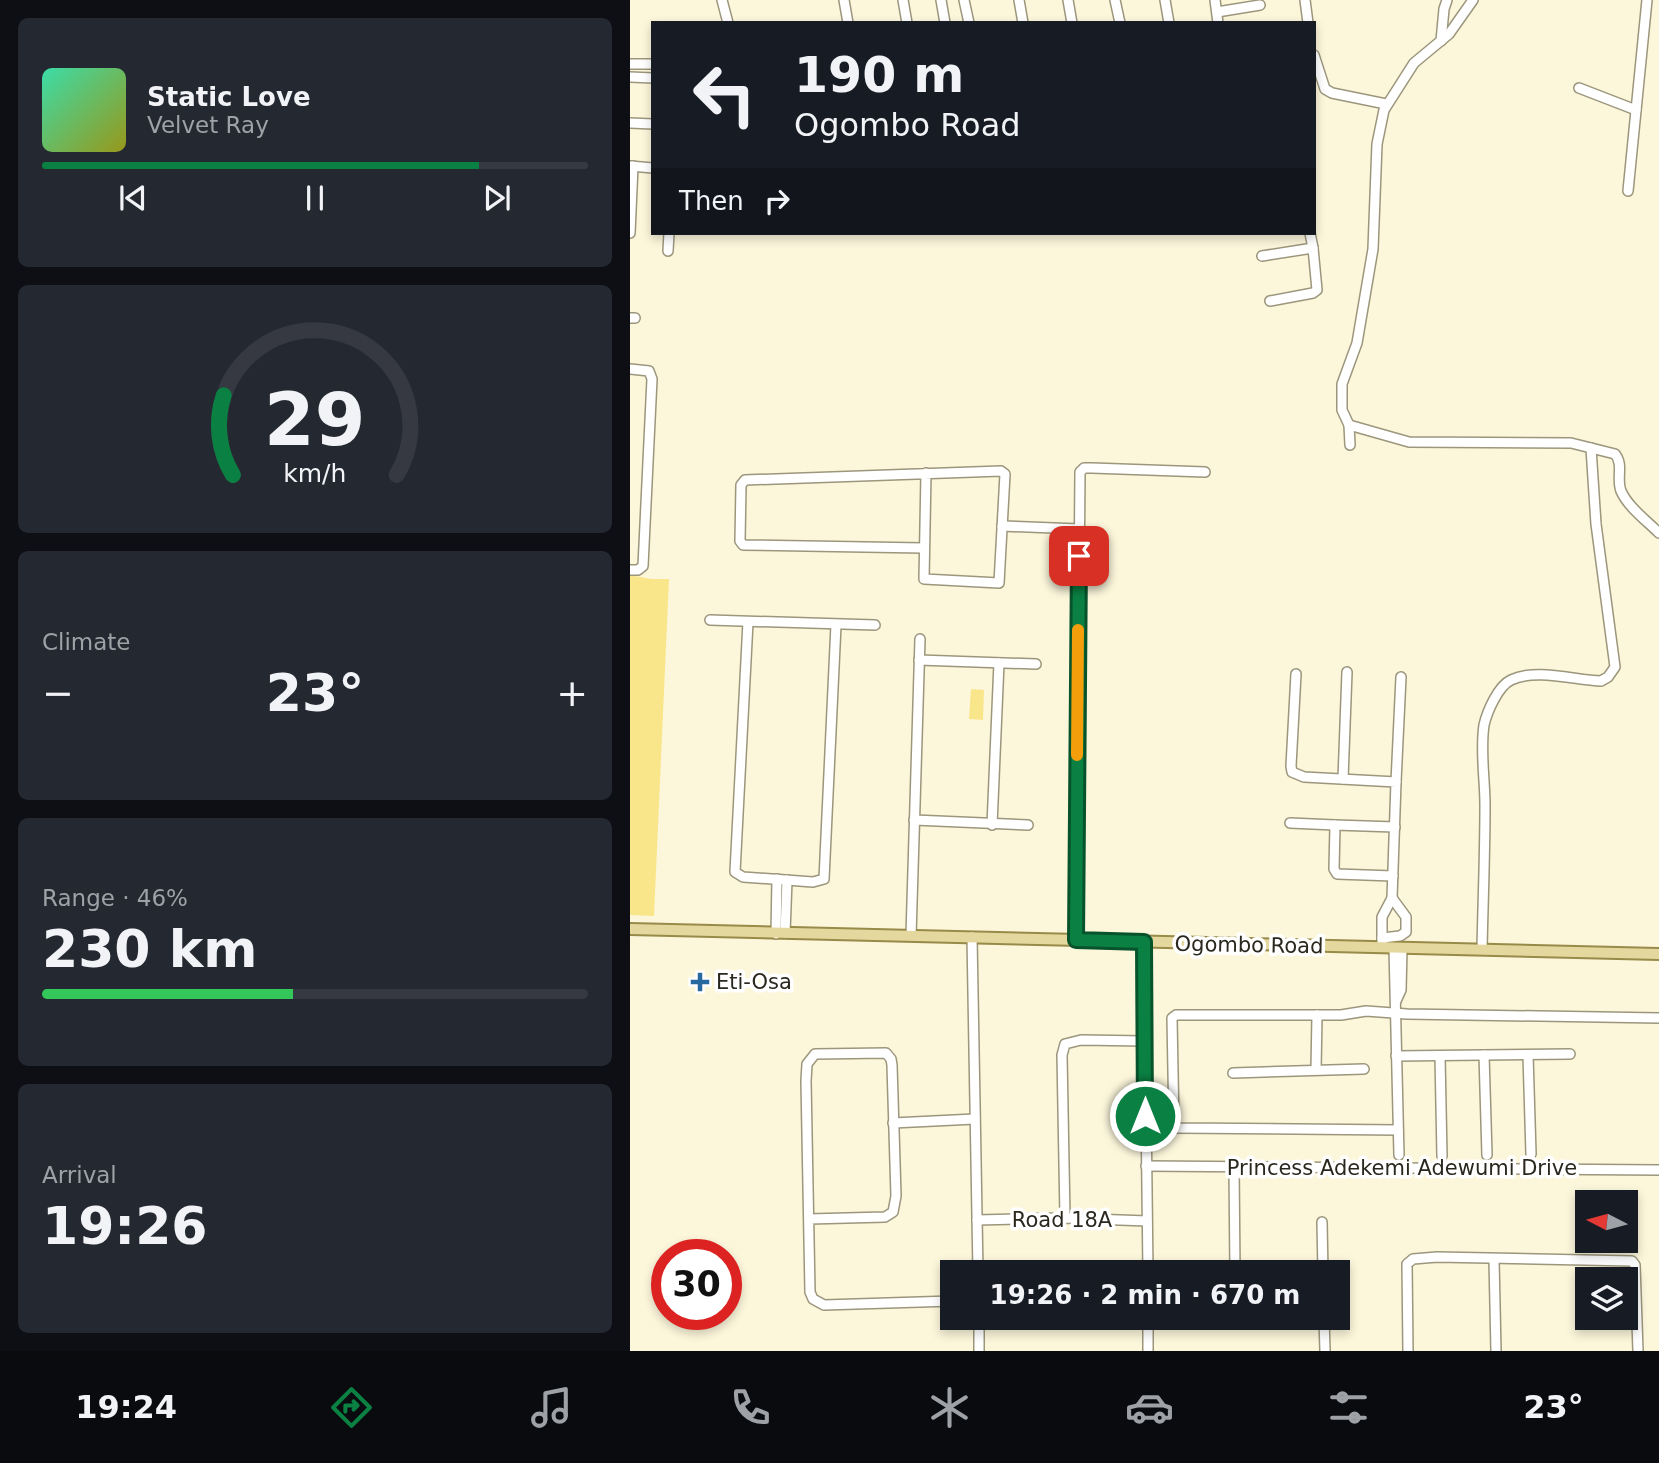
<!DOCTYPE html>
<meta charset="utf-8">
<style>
:root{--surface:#171b24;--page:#242831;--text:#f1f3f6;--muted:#9ea1a6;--line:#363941;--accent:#0b8043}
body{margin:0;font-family:"DejaVu Sans",sans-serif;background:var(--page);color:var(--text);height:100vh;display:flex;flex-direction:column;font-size:26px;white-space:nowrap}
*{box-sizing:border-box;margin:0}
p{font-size:23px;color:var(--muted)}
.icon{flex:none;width:38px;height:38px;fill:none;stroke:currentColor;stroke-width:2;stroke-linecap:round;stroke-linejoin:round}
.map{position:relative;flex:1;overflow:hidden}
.panel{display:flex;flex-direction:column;gap:18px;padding:18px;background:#0d0f14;width:630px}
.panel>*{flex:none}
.top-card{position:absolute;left:21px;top:21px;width:665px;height:214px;border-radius:0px;box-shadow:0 4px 10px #0003;background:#171b24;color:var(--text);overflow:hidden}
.needle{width:46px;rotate:276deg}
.fabs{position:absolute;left:945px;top:1190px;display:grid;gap:14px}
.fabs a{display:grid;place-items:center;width:63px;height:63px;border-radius:0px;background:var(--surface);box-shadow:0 4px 10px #0003;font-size:35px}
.speed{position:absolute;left:21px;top:1239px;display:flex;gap:14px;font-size:35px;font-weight:700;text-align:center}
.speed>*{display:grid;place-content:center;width:91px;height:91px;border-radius:50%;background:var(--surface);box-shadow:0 4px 10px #0003;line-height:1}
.speed .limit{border:10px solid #d22;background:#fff;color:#111}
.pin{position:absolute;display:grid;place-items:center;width:60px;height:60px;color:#fff;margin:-30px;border-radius:14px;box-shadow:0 4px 10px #0006}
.me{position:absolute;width:77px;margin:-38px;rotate:0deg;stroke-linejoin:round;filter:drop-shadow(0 0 5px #0008)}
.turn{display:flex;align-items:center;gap:24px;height:147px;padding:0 28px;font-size:32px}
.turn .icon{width:91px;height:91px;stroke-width:2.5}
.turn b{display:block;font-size:49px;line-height:60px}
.then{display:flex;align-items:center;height:66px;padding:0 28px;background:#0003;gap:14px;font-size:26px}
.big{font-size:52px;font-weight:700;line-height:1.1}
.panel .card{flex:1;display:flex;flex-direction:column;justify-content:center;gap:10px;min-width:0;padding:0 24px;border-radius:10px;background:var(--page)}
.panel .dial{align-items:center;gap:0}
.dial svg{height:182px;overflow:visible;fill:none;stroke:var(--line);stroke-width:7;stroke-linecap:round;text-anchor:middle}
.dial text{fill:var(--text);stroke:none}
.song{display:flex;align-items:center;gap:21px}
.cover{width:84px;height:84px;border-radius:10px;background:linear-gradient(135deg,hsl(160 70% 55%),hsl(60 70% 35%))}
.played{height:7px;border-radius:4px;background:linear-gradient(90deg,var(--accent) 80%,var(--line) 80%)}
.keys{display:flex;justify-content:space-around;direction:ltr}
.heat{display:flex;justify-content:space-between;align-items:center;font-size:38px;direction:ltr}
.charge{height:10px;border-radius:5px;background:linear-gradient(90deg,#34c759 46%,var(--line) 0)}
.trip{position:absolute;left:310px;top:1260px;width:410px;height:70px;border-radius:0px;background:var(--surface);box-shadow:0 4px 10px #0003;font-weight:700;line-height:70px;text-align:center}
.tabs{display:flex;height:112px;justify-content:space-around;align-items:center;background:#090b0e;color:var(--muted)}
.tabs .icon{width:49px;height:49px}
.tabs .current{color:var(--accent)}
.tabs b{font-size:32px;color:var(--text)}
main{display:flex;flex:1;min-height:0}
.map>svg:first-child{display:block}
</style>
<main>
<section class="panel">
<div class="card">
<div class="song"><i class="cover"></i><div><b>Static Love</b><p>Velvet Ray</p></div></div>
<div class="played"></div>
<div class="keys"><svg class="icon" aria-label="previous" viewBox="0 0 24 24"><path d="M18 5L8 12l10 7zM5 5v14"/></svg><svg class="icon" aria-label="pause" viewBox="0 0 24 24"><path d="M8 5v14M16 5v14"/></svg><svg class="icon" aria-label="next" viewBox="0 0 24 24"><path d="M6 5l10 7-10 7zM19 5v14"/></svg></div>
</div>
<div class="card dial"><svg viewBox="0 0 100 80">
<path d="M14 69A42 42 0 1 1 86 69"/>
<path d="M14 69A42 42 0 0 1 10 34" stroke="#0b8043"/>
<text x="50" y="56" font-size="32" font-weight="700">29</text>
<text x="50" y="72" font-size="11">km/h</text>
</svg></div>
<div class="card"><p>Climate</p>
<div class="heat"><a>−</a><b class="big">23°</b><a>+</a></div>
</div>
<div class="card"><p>Range · 46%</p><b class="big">230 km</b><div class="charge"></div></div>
<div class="card"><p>Arrival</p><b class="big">19:26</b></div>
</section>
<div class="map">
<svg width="1029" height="1351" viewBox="0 0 1029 1351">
<rect width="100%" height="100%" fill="#fcf6db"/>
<g fill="#fae68a">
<path d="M0 575 21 579H39L24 916 0 915Z"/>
<path d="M341 689 354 690 353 720 339 719Z"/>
</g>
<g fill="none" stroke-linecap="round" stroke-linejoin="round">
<defs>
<g id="minor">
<path d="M92 0 98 23"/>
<path d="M214 0 218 23"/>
<path d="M273 0 277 23"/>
<path d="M311 0 315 23"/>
<path d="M334 0 339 23"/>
<path d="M389 0 393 23"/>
<path d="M438 0 442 23"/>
<path d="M485 0 490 23"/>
<path d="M535 0 539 23"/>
<path d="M585 0 588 23"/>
<path d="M675 0 678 23"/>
<path d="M587 12 630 5"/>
<path d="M811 41 814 9 817 0"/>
<path d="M684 55 695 89 702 93 756 104"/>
<path d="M0 64H23"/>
<path d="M0 77 23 78"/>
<path d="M949 88 1006 110"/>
<path d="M0 123 23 124"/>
<path d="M0 166 23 168"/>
<path d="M998 191 1017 0"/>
<path d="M0 233 3 166"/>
<path d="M38 251 39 233"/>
<path d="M632 256 683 248 680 233"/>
<path d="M640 301 683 293 687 290 683 248"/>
<path d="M0 318H5"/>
<path d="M0 369 19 371 22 379 13 566 8 570H0"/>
<path d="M719 425 779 442 941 443 985 454C994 465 986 478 991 491 998 507 1017 521 1029 533"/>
<path d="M720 445 719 425 712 410V384L727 343 743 249 747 144 754 110 784 63 819 34 843 0"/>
<path d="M372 526 449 529"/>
<path d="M293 548 113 545 110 541 111 485 115 480 371 471 375 474 369 583 294 579 296 473"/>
<path d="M80 620 245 625"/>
<path d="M118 622 105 872 113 877 183 882 194 879 206 625"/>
<path d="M289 660 406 664"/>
<path d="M666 674 661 766 662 772 674 777 766 782 762 898 752 917V947"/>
<path d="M713 779 717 672"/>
<path d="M766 782 771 677"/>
<path d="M284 820 398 825"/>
<path d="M660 823 705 825"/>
<path d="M362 825 369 663"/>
<path d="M763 876 707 874 704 869 705 825 765 827"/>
<path d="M155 933 157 880"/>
<path d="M146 934 147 879"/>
<path d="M281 936 290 639"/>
<path d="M342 937 348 1272"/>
<path d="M752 938 770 936 776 932V917L762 898"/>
<path d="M446 940 450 472 454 468H462L575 472"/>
<path d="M514 942 518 1272"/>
<path d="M764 948 769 1155"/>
<path d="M852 949C853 901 855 853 855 805 855 779 850 751 854 725 857 712 868 686 881 680 906 668 944 680 971 681L978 677 985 667 966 524 961 448"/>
<path d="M766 1001 771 990 772 948"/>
<path d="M854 1055 857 1155"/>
<path d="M898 1055 901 1154"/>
<path d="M766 1056 940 1054"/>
<path d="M810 1056 812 1156"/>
<path d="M686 1070 687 1015"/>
<path d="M603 1073 734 1069"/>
<path d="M263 1123 345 1119"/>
<path d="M768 1130 546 1128 544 1125 542 1018 546 1015H711L736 1011 777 1014 1029 1018"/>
<path d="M516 1166 1029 1170"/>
<path d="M604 1166 605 1272"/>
<path d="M435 1218 432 1055 435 1044 451 1040 514 1041"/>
<path d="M179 1219 255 1217 263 1212 266 1196 262 1065 261 1059 256 1053 185 1054 177 1064 176 1081 180 1292 183 1299 194 1305 322 1301"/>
<path d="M347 1220 435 1218 517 1221"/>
<path d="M692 1222 693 1272"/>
<path d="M864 1260 866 1351"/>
<path d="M349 1318V1351"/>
<path d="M518 1318V1351"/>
<path d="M606 1318V1320"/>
<path d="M694 1318 695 1351"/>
<path d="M778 1351 777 1264 783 1259 807 1257 1002 1261 1005 1265 1008 1351"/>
</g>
<path id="major" d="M0 929 1029 954"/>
</defs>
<use href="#minor" stroke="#9c967d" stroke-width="12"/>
<use href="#major" stroke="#988a48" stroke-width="14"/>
<use href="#minor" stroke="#fff" stroke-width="9"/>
<use href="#major" stroke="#e5d89f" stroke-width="10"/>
</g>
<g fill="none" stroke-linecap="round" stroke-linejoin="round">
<defs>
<path id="route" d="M449 556 446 940 514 942 515 1116"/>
</defs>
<use href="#route" stroke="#07532c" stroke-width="18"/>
<use href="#route" stroke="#0b8043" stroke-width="12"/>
<path stroke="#f59e0b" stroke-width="12" d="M447 755 448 630"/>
</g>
<path fill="#28699f" stroke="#fff" stroke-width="2.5" d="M66.5 971.5h7v7h7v7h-7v7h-7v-7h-7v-7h7z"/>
<g text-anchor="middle" stroke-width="7" stroke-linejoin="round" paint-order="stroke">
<g font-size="21" fill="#2a281e" stroke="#fff">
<text transform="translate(619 945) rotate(1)" y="7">Ogombo Road</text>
<text x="772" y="1175">Princess Adekemi Adewumi Drive</text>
<text x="432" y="1227">Road 18A</text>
</g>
<g font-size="21" fill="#2a281e" stroke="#fff" text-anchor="start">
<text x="86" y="989">Eti-Osa</text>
</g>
</g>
</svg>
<div class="fabs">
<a><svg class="needle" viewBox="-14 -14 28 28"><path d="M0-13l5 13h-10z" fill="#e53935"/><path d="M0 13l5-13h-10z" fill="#9ea1a6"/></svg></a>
<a><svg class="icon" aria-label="layers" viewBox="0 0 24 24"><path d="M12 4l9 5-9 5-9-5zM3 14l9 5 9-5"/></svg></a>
</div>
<div class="speed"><div class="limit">30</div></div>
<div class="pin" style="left:449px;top:556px;background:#d93025"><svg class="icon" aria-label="arrive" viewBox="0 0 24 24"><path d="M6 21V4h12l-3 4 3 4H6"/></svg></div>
<svg class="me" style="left:515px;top:1116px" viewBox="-20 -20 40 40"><circle r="17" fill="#0b8043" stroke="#fff" stroke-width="3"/><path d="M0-11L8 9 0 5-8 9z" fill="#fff"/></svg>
<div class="trip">19:26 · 2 min · 670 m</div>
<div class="top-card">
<div class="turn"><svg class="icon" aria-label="left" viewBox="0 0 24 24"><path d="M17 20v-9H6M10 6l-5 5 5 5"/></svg><div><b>190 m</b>Ogombo Road</div></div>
<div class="then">Then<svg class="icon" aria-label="right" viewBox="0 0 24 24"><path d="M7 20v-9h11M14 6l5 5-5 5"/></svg></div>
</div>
</div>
</main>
<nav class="tabs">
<b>19:24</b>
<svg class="icon current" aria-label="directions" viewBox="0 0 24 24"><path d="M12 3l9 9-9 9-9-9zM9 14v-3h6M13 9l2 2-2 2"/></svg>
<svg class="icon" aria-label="music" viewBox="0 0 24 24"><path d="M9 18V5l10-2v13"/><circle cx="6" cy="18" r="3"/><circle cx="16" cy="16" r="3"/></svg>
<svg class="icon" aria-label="phone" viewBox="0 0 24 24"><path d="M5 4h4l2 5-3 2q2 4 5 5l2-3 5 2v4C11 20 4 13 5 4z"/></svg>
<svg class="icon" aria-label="climate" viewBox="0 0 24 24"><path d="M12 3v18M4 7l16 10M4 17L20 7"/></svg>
<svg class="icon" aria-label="car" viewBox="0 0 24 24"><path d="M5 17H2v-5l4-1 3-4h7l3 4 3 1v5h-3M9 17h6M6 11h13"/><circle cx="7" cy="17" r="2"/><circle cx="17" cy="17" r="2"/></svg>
<svg class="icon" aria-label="filters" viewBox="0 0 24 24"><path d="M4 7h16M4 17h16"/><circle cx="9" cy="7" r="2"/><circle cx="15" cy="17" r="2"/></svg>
<b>23°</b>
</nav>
